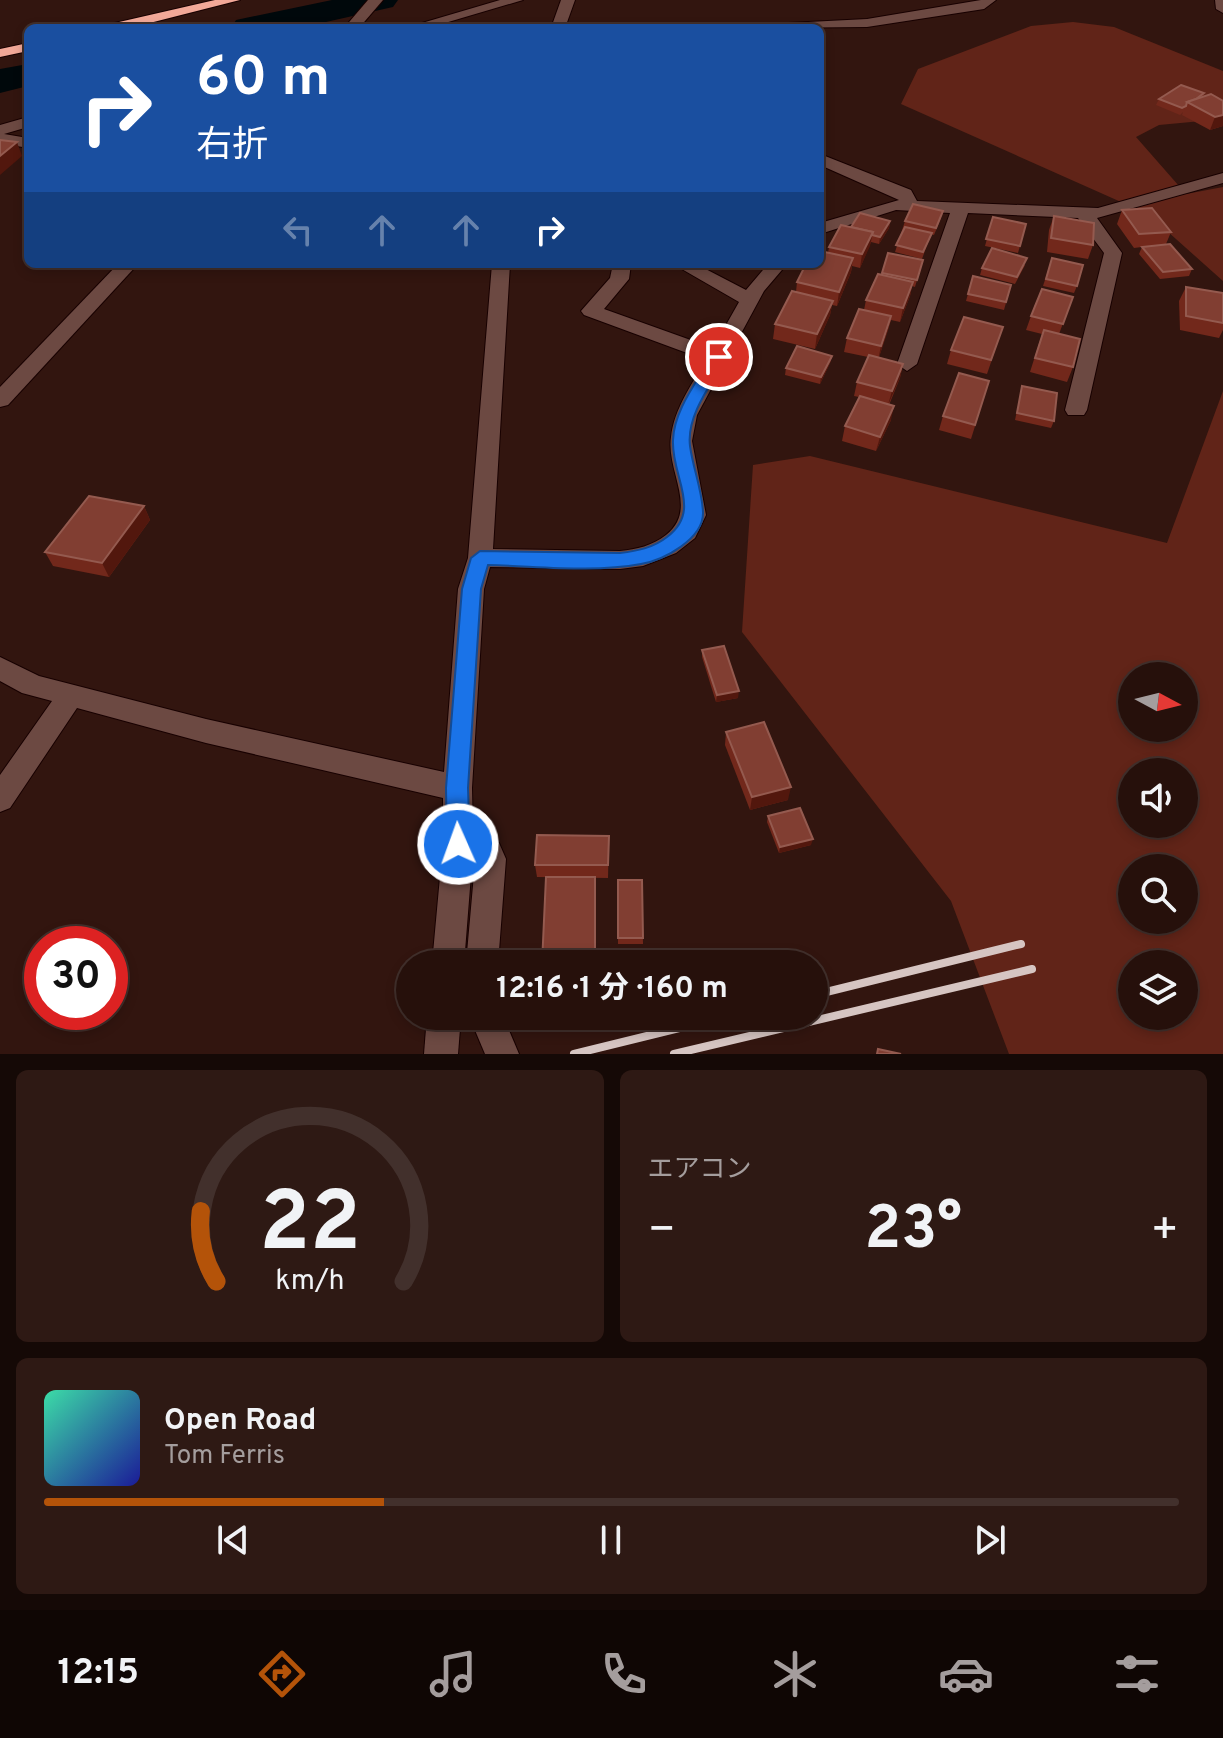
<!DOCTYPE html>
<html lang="ja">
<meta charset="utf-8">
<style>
:root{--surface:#26100b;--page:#2e1914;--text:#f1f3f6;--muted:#a49d9d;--line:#42302c;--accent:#b45309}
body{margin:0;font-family:Overpass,"Noto Sans JP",sans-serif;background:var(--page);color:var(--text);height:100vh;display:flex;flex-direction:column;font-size:30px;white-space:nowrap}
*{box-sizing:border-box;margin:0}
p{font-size:26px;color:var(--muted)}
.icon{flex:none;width:44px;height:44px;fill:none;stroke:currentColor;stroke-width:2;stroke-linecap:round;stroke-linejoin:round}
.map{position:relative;height:1054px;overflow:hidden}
.sheet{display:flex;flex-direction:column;gap:16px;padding:16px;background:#150906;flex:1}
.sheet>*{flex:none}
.hud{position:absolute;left:24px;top:24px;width:800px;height:244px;border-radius:12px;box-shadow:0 4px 12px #0003,0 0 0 2px var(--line);background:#1a4fa0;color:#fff;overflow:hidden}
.needle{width:52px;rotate:97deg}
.buttons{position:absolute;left:1118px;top:662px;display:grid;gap:16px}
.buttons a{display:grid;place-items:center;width:80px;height:80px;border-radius:50%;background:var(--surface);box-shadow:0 4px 12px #0003,0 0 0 2px var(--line);font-size:40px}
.speed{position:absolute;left:24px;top:926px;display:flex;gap:16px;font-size:40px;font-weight:700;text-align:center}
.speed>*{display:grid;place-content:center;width:104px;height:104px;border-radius:50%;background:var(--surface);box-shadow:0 4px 12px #0003,0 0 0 2px var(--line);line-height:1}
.speed .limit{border:12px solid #d22;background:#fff;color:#111}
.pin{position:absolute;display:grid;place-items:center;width:68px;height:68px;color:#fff;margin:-34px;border:4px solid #fff;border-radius:50%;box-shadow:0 2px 8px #0007}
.me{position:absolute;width:88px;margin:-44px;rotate:358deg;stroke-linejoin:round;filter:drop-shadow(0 0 6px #0008)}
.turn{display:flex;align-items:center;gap:28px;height:168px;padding:0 40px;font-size:36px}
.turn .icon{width:104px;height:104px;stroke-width:2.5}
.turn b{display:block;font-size:56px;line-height:68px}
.lanes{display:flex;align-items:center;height:76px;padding:0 40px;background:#0003;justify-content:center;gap:40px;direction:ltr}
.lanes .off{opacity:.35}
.big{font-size:60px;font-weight:700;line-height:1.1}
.sheet .widget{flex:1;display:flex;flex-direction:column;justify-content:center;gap:12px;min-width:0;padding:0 28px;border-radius:12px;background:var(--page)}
.sheet .dial{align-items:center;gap:0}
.dial svg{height:208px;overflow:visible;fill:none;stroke:var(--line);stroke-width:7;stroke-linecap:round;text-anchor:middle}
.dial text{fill:var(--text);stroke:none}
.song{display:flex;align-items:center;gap:24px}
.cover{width:96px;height:96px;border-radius:12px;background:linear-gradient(135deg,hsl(160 70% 55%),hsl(240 70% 35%))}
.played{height:8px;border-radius:4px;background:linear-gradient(90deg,var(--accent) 30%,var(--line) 30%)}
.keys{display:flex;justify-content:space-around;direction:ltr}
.heat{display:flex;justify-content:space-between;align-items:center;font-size:44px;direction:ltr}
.sheet .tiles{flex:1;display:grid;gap:16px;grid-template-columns:1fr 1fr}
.widget:last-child{grid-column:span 2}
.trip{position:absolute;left:396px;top:950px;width:432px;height:80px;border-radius:40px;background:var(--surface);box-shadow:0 4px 12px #0003,0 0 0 2px var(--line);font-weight:700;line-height:80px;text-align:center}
.tabs{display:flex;height:128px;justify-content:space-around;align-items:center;background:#0f0604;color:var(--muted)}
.tabs .icon{width:56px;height:56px}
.tabs .on{color:var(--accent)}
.tabs b{font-size:36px;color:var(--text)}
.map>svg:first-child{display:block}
</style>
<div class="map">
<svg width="1223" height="1054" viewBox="0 0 1223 1054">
<rect width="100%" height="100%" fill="#32150f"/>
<g fill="#612418" fill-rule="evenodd">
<path d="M1073 22 1114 27 1223 71V119L1159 125 1136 137 1186 194 1223 187V281L1148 214 901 104 918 69 1031 26Z"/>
<path d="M1223 391V1054H1009L951 901 742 632 753 465 810 456 1167 543ZM1132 676H1184V728H1132ZM1132 772H1184V824H1132ZM1132 868H1184V920H1132ZM1132 964H1184V1016H1132Z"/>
</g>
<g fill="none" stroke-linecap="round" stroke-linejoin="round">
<g fill="#00080b" fill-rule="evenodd">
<path d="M332 0H398L393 7 299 28H231L236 20Z"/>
<path d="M28 64V86L0 93V69Z"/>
</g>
<defs>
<g id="minor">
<path d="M368 0H383L359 28H344Z"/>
<path d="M500 0H523L428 28H405Z"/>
<path d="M561 0H575L565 28H551Z"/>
<path d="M981 0H996L984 9 867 27 762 28 769 24 867 19Z"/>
<path d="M1215 0H1223V13L1216 9Z"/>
<path d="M28 117V127L4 134 28 138V148L0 143V125Z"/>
<path d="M820 154 911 190 917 201 1098 208 1223 173V183L1097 218 1122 253 1087 410 1084 415H1068L1065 410 1104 253 1078 218 968 213 917 364 907 371 897 364 950 213 896 210 820 234V223L899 200 820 165Z"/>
<path d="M118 264H138L8 405 0 407V387Z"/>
<path d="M492 264H510L493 549 620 551C637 549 652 546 666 535 699 509 666 472 671 437 674 409 692 384 706 360L584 315 581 311 610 278 613 264H631L629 279 604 309 713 348 739 302 673 264H696L746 290 768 264H787L764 291 697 415 692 441 706 515 695 538 676 553 643 566 620 569 490 567 484 589 472 788 473 835 499 843 506 859 498 964H466L475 863 472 862 464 964H432L443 844V798L206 743 77 708 10 808 0 812V775L52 701 22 693 0 681V657L39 676 206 719 444 772 458 589 468 558Z"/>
<path d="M427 1016H461L458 1054H424Z"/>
<path d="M469 1016H503L519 1054H485Z"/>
</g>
<g id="highway">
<path d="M215 0H240L130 28H104L106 25Z"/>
<path d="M28 43V51L0 57V49Z"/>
</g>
</defs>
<use href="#minor" stroke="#180100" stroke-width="2"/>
<use href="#highway" stroke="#180100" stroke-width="2"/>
<use href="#minor" fill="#6c4942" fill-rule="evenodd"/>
<use href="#highway" fill="#f2a898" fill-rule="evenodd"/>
<g stroke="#d6c5c2" stroke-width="8">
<path d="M814 995 1021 944"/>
<path d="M574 1054 728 1016"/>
<path d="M674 1054 1032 969"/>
</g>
</g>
<g fill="#72281b">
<path d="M1204 93 1203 97 1223 101V126L1210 130 1182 115 1183 112 1180 115 1156 105 1159 99Z"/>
<path d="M1122 210 1171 232 1166 244 1192 269 1189 276 1160 279 1139 254 1142 247 1134 248 1117 224Z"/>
<path d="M1054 216 1093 245 1088 259 1047 252 1049 230Z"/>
<path d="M993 217 1026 224 1018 253 985 246Z"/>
<path d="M941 218 934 235 931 234 922 259 895 252 905 221Z"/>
<path d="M890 221 889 228 879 244 871 242 860 268 852 266 851 272 837 306 832 305 830 315 815 349 773 339 775 324 796 292 797 282 828 253 829 247 851 227Z"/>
<path d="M1052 258 1077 286 1074 293 1043 286Z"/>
<path d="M923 260 915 287 912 286 910 296 900 322 891 320 888 330 879 357 903 364 900 378 889 405 891 420 876 451 842 441 845 426 859 397 854 396 857 382 868 357 844 352 847 338 864 310 866 300 882 273Z"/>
<path d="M1025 265 1015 284 980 275 982 268Z"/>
<path d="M973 276 1011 285 1004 310 966 301Z"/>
<path d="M1186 287 1223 293V330L1219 338 1180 330 1179 301Z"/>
<path d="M1073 297 1059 334 1073 367 1067 382 1030 372 1042 334 1026 330 1031 316Z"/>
<path d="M1003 327 987 374 947 364 951 350Z"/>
<path d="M832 356 830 363 820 384 785 375 786 368Z"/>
<path d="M989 381 971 439 939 430 943 416Z"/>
<path d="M1022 386 1054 421 1051 428 1015 420Z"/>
<path d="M144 506 150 520 109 577 53 566 45 552Z"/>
<path d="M702 650 738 698 716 702 702 657Z"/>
<path d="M726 732 788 800 750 810 725 745Z"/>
<path d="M768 816 811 845 779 853 767 822Z"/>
<path d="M609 836 608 878 537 877 535 865Z"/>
<path d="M618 880H642L643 944H618Z"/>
</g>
<g fill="#52170d">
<path d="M1223 115V126L1210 130 1215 117Z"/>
<path d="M17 142 22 156 0 175V156Z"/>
<path d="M890 221 889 228 879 244 880 237Z"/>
<path d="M873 232 870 246 860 268 862 254Z"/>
<path d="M853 258 851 272 837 306 839 292Z"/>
<path d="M913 282 910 296 900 322 903 308Z"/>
<path d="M833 301 830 315 815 349 817 334Z"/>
<path d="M891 316 888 330 878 360 881 346Z"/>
<path d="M832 356 830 363 820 384 821 377Z"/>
<path d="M903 364 900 378 888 405 892 391Z"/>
<path d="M894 406 891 420 876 451 880 437Z"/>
<path d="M144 506 150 520 109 577 102 563Z"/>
<path d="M739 691 738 698 716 702 717 695Z"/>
<path d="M791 787 788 800 750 810 752 797Z"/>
<path d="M813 839 811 845 779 853 780 847Z"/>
</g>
<g fill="#813e32" stroke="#945a4f" stroke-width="2">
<path d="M1181 85 1204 93 1196 99 1187 102 1186 106 1182 108 1159 99Z"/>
<path d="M1211 94 1223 101V115L1215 117 1187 102Z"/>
<path d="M0 140 17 142 0 156Z"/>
<path d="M913 204 943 211 936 228 905 221Z"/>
<path d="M1152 208 1171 232 1139 234 1122 210Z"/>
<path d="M860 213 890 221 880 237 872 235 873 232 851 227Z"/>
<path d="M1054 216 1094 223 1093 245 1051 238Z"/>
<path d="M993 217 1026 224 1020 246 986 239Z"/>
<path d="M841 225 873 232 862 254 829 247Z"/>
<path d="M905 227 932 233 923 252 896 245Z"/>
<path d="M1170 244 1192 269 1163 272 1142 247Z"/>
<path d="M992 248 1027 258 1017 277 982 268Z"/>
<path d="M820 251 853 258 839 292 797 282 806 264H820Z"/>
<path d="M888 253 923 260 917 280 882 273Z"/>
<path d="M1052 258 1083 265 1077 286 1046 279Z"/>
<path d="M878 274 913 282 903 308 866 300Z"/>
<path d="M973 276 1011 285 1006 302 968 294Z"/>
<path d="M1186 287 1223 293V323L1186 316Z"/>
<path d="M1042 289 1073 297 1063 324 1031 316Z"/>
<path d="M792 291 833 301 817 334 775 324Z"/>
<path d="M859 309 891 316 881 346 847 338Z"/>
<path d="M964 317 1003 327 991 360 951 350Z"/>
<path d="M1044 330 1080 339 1073 367 1035 358Z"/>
<path d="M797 346 832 356 821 377 786 368Z"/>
<path d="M869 355 903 364 892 391 857 382Z"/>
<path d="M959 373 989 381 975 425 943 416Z"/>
<path d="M1022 386 1057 393 1054 421 1017 413Z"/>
<path d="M860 396 894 406 880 437 845 426Z"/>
<path d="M89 496 144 506 102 563 45 552Z"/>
<path d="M724 646 739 691 717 695 702 650Z"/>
<path d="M764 722 791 787 752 797 726 732Z"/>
<path d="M800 808 813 839 780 847 768 816Z"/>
<path d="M537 835 609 836 608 865H535Z"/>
<path d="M546 877H595V964H542Z"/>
<path d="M618 880H642L643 938H618Z"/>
<path d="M878 1049 901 1054H877Z"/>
</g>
<path fill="#1a73e8" stroke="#114b97" stroke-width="2" d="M719 352 727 357C713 382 686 415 690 446 693 468 702 490 703 512 704 539 664 560 641 564 592 573 537 566 488 565L481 589 468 788 470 844 466 852 458 855 450 852 447 844 446 788 462 589 471 558 480 551 620 553C637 551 653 548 667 537 703 510 671 477 673 440 674 410 697 382 711 357Z"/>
</svg>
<div class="buttons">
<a><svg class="needle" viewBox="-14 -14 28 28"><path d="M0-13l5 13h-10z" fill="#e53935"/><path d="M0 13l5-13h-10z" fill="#a49d9d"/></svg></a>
<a><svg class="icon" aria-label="sound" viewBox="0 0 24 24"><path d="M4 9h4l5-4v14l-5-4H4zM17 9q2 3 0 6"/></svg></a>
<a><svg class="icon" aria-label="search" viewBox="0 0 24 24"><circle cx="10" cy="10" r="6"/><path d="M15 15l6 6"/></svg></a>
<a><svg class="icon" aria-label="layers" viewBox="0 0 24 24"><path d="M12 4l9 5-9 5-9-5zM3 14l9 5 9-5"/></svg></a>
</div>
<div class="speed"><div class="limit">30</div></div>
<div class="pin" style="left:719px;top:357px;background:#d93025"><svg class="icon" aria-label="arrive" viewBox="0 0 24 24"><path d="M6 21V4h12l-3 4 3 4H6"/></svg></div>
<svg class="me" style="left:458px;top:844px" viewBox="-20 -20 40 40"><circle r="17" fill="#1a73e8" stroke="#fff" stroke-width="3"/><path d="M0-11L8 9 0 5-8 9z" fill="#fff"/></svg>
<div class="trip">12:16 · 1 分 · 160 m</div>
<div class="hud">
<div class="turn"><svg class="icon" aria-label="right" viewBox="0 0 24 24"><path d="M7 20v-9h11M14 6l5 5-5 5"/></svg><div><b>60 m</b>右折</div></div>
<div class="lanes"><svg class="icon off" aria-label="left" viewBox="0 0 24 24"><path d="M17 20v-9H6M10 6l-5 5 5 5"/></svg><svg class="icon off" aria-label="ahead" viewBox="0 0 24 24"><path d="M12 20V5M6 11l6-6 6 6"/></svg><svg class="icon off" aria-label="ahead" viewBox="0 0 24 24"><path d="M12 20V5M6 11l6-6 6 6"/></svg><svg class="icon" aria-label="right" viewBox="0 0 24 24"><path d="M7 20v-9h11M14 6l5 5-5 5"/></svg></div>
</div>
</div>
<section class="sheet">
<div class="tiles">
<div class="widget dial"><svg viewBox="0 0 100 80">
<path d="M14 69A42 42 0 1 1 86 69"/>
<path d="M14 69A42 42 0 0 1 8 42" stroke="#b45309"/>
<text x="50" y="56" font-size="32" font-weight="700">22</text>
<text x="50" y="72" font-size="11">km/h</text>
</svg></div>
<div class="widget"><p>エアコン</p>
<div class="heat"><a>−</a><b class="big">23°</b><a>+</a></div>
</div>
<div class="widget">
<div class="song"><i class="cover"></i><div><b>Open Road</b><p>Tom Ferris</p></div></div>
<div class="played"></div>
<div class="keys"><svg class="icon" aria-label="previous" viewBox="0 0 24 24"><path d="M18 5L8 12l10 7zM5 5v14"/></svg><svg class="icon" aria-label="pause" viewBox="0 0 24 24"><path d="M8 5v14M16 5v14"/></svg><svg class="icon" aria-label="next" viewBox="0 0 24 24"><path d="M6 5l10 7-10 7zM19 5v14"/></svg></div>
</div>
</div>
</section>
<nav class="tabs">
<b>12:15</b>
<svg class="icon on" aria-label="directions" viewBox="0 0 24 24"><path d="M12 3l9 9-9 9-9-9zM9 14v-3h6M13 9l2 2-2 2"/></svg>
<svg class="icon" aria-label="music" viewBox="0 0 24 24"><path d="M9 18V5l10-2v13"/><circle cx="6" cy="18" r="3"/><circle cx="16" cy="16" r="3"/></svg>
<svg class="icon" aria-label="phone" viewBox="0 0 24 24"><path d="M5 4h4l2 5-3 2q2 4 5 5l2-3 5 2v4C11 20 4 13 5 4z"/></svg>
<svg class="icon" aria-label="climate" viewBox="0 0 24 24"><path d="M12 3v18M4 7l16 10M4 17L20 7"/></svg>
<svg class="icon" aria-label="car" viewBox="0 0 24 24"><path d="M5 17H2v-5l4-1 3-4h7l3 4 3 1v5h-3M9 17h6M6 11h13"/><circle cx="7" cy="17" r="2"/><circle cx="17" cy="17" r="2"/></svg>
<svg class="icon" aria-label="filters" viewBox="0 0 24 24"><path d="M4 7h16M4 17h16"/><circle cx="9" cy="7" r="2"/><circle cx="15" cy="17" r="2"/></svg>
</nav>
